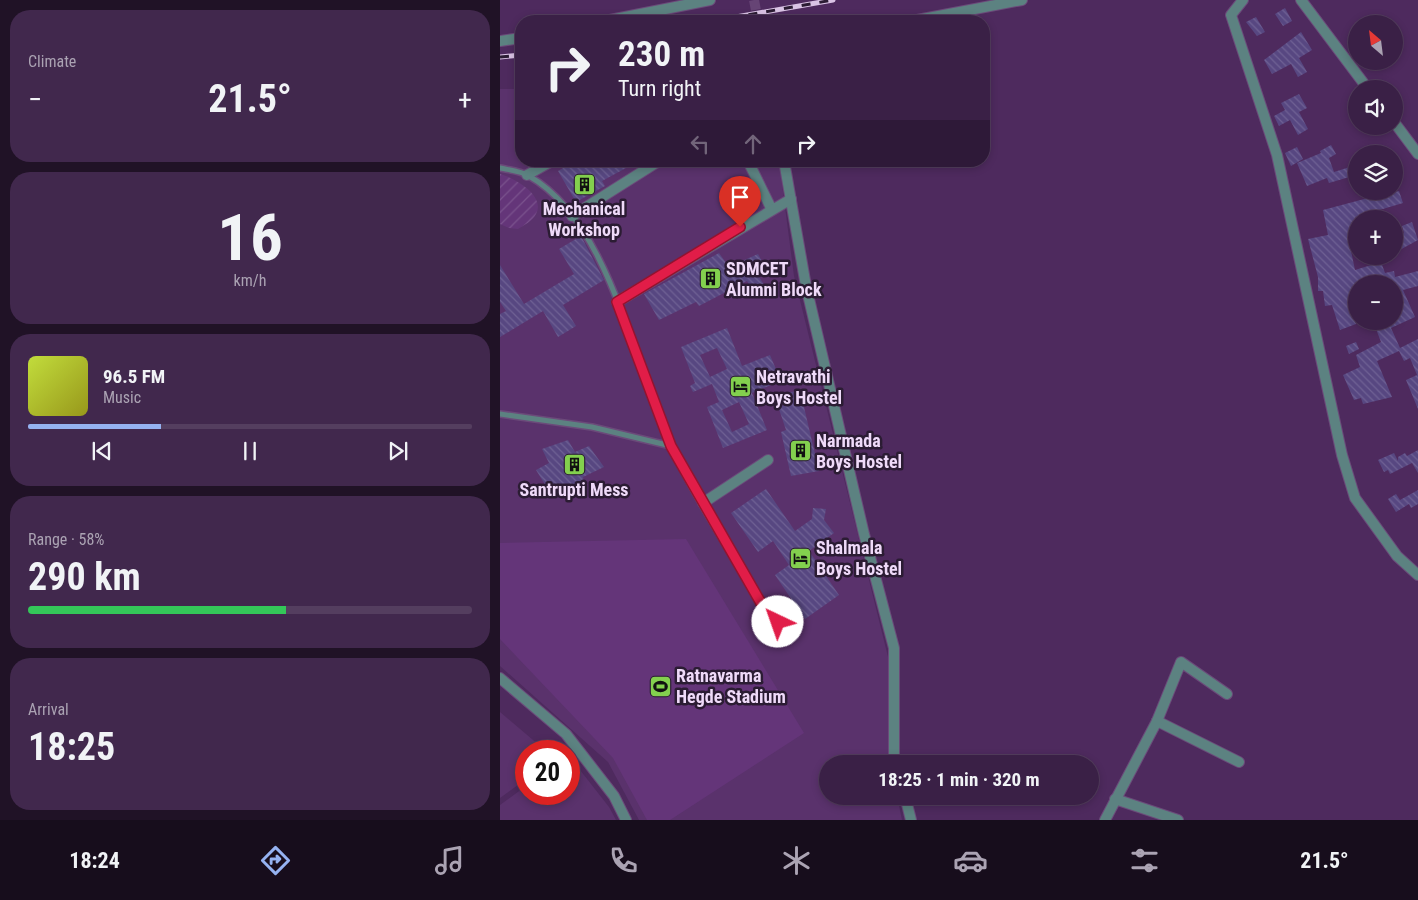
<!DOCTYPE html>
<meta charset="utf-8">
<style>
:root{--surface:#3a2046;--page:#41284d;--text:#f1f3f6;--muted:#aba3b3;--line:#543e5f;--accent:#95b2f1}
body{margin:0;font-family:"Roboto Condensed",sans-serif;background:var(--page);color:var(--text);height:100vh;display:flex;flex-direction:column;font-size:19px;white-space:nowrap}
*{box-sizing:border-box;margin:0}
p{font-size:16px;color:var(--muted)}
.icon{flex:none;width:28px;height:28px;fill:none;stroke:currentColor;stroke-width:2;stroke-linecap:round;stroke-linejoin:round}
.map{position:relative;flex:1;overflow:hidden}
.side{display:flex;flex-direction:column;gap:10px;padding:10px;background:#201226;width:500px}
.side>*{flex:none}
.guide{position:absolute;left:15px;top:15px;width:475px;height:152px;border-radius:20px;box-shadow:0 2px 8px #0003,0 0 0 1px var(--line);background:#3a2046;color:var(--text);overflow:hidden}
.needle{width:32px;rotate:332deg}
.controls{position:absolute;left:848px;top:15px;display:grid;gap:10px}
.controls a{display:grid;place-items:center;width:55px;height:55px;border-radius:50%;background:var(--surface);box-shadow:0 2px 8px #0003,0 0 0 1px var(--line);font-size:25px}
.speed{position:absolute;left:15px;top:740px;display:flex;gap:10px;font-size:25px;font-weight:700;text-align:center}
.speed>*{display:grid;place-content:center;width:65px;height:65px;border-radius:50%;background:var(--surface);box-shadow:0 2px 8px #0003,0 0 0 1px var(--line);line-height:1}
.speed .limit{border:8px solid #d22;background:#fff;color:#111}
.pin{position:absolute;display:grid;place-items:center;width:42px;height:42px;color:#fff;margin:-51px -21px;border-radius:50% 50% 50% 0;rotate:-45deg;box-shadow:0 0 5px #0007}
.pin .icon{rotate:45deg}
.me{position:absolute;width:55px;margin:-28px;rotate:318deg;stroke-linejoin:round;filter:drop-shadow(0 0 4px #0008)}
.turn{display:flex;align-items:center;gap:18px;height:105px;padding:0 20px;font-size:22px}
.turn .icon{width:65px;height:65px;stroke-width:2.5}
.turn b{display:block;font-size:35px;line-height:42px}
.lanes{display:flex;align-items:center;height:48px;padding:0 20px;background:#0003;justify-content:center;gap:25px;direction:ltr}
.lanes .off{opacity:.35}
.big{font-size:38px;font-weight:700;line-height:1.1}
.side .tile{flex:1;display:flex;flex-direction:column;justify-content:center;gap:8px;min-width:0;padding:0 18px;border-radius:20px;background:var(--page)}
.side .dial{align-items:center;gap:0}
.dial b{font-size:65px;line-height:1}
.song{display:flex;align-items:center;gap:15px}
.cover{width:60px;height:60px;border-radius:8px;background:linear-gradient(135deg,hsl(70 70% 55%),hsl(60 70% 35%))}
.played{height:5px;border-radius:2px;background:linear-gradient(90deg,var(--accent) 30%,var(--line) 30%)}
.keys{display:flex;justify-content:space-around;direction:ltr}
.heat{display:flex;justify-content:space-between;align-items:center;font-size:28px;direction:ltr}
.charge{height:8px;border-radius:4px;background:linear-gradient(90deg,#34c759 58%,var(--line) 0)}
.trip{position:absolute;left:319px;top:755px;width:280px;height:50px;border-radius:25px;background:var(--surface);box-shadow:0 2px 8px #0003,0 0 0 1px var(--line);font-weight:700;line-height:50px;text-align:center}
.dock{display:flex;height:80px;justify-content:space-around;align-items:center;background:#170d1c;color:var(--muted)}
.dock .icon{width:35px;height:35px}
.dock .on{color:var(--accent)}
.dock b{font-size:22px;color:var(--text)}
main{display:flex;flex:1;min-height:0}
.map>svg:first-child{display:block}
</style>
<main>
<section class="side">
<div class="tile"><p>Climate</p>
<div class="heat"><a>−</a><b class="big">21.5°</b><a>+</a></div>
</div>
<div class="tile dial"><b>16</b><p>km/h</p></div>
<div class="tile">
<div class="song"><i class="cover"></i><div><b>96.5 FM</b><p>Music</p></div></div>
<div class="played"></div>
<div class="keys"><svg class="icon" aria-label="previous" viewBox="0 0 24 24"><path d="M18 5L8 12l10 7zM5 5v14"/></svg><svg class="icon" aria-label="pause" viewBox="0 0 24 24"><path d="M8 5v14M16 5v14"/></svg><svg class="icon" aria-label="next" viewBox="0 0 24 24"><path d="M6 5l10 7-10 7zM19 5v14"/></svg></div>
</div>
<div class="tile"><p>Range · 58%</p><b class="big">290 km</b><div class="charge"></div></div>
<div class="tile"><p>Arrival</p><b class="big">18:25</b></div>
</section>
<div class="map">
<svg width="918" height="820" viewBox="0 0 918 820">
<defs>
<pattern id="garden-furrows" width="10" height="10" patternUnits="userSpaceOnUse" patternTransform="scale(1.25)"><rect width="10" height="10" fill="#643579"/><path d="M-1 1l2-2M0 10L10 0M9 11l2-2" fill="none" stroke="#7a528d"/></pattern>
<pattern id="building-back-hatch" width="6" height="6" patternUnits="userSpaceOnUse" patternTransform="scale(1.25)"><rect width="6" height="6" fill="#574781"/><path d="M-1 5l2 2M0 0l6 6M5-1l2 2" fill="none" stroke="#6f6194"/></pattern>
</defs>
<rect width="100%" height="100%" fill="#4e2a5e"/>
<g fill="#5a326c">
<path d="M0 89H21V161H279L294 276 389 661 388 754 390 764H328V796H397L402 820H139L108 762 0 666Z"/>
<path d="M0 712 46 751H26V779L0 798Z"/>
<path d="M69 756 109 807 116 820H0V805L26 786V794H69Z"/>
</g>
<path fill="url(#garden-furrows)" d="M0 174C14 178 46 195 36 214 33 221 24 225 18 229L9 228 0 224Z"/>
<path fill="#643579" d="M186 539 304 733 170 820H147L113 758 0 639V543Z"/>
<g fill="url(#building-back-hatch)" fill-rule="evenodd">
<path d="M785 8 792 21 783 26 775 14Z"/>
<path d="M756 17 765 32 757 36 746 22Z"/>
<path d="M801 32 812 50 799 58 807 72 798 77 791 64 772 74 764 60Z"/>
<path d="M799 94 807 108 799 112 808 129 798 135 790 120 779 126 774 116 785 110 781 103Z"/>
<path d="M831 145 836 154 829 158 834 172 856 165V175L829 183 827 178 807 186 797 163 821 153 820 151Z"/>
<path d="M797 147 803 159 791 166 785 153Z"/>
<path d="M75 161H139L102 181 105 186 76 202 58 171Z"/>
<path d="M866 191H876L878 196 899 191 903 203 856 217V244L850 246 855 270 881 262 885 273 894 271 895 277 918 271V286L903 290 915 317 891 328 900 348 918 339V409L906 380 917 375 910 358 904 361 899 351 877 361 892 397 863 404 861 398 854 400 843 375 860 367 856 355 881 342 873 321H897L894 315V284H856V303L850 304 856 324 840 330 832 305 825 306 823 291H818V277L808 239 828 235 823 210 868 198Z"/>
<path d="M912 222 918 240 896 252 894 237 904 233 902 226Z"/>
<path d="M81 236 104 280 63 305 76 326 58 337 43 311 0 337V314L6 311 0 302V265L24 304 74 274 59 249Z"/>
<path d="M219 253 229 267 258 254 264 265 256 272 268 291 256 297 247 281 199 306 196 302 159 320 144 294Z"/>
<path d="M227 328 242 366 270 355 281 381 252 393 267 430 223 448 207 407 219 402 212 384 193 392 190 386 195 383 181 347ZM217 348 227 369 210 377 200 355ZM239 402 249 424 232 432 222 410Z"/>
<path d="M856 342 859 349 849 354 846 346Z"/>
<path d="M300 390 319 471 291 476 281 432 286 430 278 406 285 405 283 394Z"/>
<path d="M68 440 75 452 89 446 104 467 83 477 85 486 74 494 65 485 49 491 36 470 49 463 42 449Z"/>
<path d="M918 450V473L912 463 890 474 888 470 884 472 878 460 894 453 898 461V457L905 453 907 456Z"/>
<path d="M266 489 295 531 312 519 313 508 326 509 324 520 334 533 309 551 339 595 305 619 275 575 289 565 273 541 258 552 231 513Z"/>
<path d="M918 490V504L911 508 909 504 896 512 888 499 896 494 900 500Z"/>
</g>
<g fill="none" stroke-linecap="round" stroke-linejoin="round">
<path stroke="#664475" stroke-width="10" stroke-dasharray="10 5" stroke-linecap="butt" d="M254 0 258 21"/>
<defs>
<g id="lane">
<path d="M0 168C9 170 21 171 29 176 110 222 134 366 171 446 197 501 234 557 265 610L278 622"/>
<path d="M0 414 92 427 171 446"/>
</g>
<g id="street">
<path d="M743 0 731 15 777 155 842 455 855 498 897 556 918 575"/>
<path d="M801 0 868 89"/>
<path d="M105 21 210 0"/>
<path d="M412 21 522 0"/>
<path d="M0 41 21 38"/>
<path d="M894 122 918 154"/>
<path d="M248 161 271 208"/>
<path d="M284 161 306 286 364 534 394 648V755L396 764"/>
<path d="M27 175 52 161"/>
<path d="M72 216 159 161"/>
<path d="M117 302 291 199"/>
<path d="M203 503 268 460"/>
<path d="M0 678 66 734 114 796 126 820"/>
<path d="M657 721 739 762"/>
<path d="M405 796 411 820"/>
<path d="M615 799 678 820"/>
<path d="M605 820 657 721 681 662 727 694"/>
</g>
</defs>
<use href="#lane" stroke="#6b4a7a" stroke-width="8"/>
<use href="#street" stroke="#6b4a7a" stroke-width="12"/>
<use href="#lane" stroke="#5c8281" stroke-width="5"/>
<use href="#street" stroke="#5c8281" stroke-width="10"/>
<defs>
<g id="rail">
<path d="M213 21 333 0"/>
<path d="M0 57 21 55"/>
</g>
</defs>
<use href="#rail" stroke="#dac3e5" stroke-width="5"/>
<use href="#rail" stroke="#2b1c33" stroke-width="3" stroke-dasharray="9" stroke-linecap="butt"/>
</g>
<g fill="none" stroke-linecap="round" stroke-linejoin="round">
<defs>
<path id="route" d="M240 227 117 302 171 446 265 610 278 622"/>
</defs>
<use href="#route" stroke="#92132f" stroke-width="12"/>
<use href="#route" stroke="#e11d48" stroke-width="9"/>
</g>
<defs>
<symbol id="building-square" viewBox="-11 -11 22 22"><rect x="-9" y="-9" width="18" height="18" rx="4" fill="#83d04e" stroke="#2b1c33"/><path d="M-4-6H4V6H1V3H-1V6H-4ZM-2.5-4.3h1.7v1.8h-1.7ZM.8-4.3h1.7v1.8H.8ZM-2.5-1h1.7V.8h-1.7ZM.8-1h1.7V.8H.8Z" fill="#111"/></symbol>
<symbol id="hotel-square" viewBox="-11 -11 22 22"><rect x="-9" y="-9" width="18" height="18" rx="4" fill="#83d04e" stroke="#2b1c33"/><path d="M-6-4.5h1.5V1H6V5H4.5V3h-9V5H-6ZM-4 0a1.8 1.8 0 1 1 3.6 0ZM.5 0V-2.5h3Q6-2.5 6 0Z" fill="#111"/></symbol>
<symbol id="stadium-square" viewBox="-11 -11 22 22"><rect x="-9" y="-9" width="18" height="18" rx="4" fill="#83d04e" stroke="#2b1c33"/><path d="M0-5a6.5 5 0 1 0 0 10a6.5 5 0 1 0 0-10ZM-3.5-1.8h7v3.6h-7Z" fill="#111"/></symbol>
</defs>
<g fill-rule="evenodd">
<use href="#building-square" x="72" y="172" width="25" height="25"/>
<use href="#building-square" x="198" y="266" width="25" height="25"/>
<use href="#hotel-square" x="228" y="374" width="25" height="25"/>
<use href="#building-square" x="288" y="438" width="25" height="25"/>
<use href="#building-square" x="62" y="452" width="25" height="25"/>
<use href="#hotel-square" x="288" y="546" width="25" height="25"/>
<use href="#stadium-square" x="148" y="674" width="25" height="25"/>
</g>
<g text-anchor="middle" stroke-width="5" stroke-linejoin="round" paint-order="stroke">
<g font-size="18" font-weight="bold" fill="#efdaf9" stroke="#2b1c33" text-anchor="start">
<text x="84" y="215" text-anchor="middle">Mechanical<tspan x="84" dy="21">Workshop</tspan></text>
<text x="226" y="275">SDMCET<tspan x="226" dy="21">Alumni Block</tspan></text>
<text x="256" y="383">Netravathi<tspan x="256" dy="21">Boys Hostel</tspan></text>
<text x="316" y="447">Narmada<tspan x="316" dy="21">Boys Hostel</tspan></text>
<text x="74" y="496" text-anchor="middle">Santrupti Mess</text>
<text x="316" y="554">Shalmala<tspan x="316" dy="21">Boys Hostel</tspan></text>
<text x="176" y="682">Ratnavarma<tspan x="176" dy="21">Hegde Stadium</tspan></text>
</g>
</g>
</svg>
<div class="controls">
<a><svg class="needle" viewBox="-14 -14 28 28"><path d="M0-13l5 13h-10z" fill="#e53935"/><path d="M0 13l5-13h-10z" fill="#aba3b3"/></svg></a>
<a><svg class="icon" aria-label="sound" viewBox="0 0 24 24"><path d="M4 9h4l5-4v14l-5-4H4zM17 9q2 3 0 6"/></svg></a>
<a><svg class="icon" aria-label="layers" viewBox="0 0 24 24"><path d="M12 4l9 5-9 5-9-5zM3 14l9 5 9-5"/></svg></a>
<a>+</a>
<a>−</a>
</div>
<div class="speed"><div class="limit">20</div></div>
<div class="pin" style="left:240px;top:227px;background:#d93025"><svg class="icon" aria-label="arrive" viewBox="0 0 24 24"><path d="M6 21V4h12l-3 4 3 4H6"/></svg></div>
<svg class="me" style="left:278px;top:622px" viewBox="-20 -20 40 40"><circle r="19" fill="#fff"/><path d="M0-13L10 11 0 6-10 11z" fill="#e11d48"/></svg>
<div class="trip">18:25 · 1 min · 320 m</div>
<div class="guide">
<div class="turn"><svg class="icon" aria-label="right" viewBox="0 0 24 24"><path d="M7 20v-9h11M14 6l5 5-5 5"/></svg><div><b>230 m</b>Turn right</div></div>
<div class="lanes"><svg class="icon off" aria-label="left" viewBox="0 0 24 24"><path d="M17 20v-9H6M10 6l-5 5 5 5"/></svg><svg class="icon off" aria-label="ahead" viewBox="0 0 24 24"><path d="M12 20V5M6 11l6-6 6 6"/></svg><svg class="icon" aria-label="right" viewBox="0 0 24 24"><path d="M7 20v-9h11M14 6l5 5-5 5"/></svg></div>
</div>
</div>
</main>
<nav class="dock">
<b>18:24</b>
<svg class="icon on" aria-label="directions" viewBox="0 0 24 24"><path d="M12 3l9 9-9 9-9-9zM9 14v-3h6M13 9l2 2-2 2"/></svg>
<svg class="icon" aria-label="music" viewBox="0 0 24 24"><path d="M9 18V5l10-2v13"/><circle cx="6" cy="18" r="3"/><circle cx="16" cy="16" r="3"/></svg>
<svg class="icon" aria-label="phone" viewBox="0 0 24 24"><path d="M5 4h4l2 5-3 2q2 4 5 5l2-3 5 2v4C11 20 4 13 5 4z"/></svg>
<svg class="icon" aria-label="climate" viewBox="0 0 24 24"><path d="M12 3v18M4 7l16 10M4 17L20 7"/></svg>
<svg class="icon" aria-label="car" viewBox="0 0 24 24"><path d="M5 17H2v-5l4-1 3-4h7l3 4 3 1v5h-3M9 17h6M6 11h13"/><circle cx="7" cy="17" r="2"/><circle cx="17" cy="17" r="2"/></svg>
<svg class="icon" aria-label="filters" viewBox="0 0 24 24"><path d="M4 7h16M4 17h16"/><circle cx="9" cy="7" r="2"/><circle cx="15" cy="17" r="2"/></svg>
<b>21.5°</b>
</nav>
